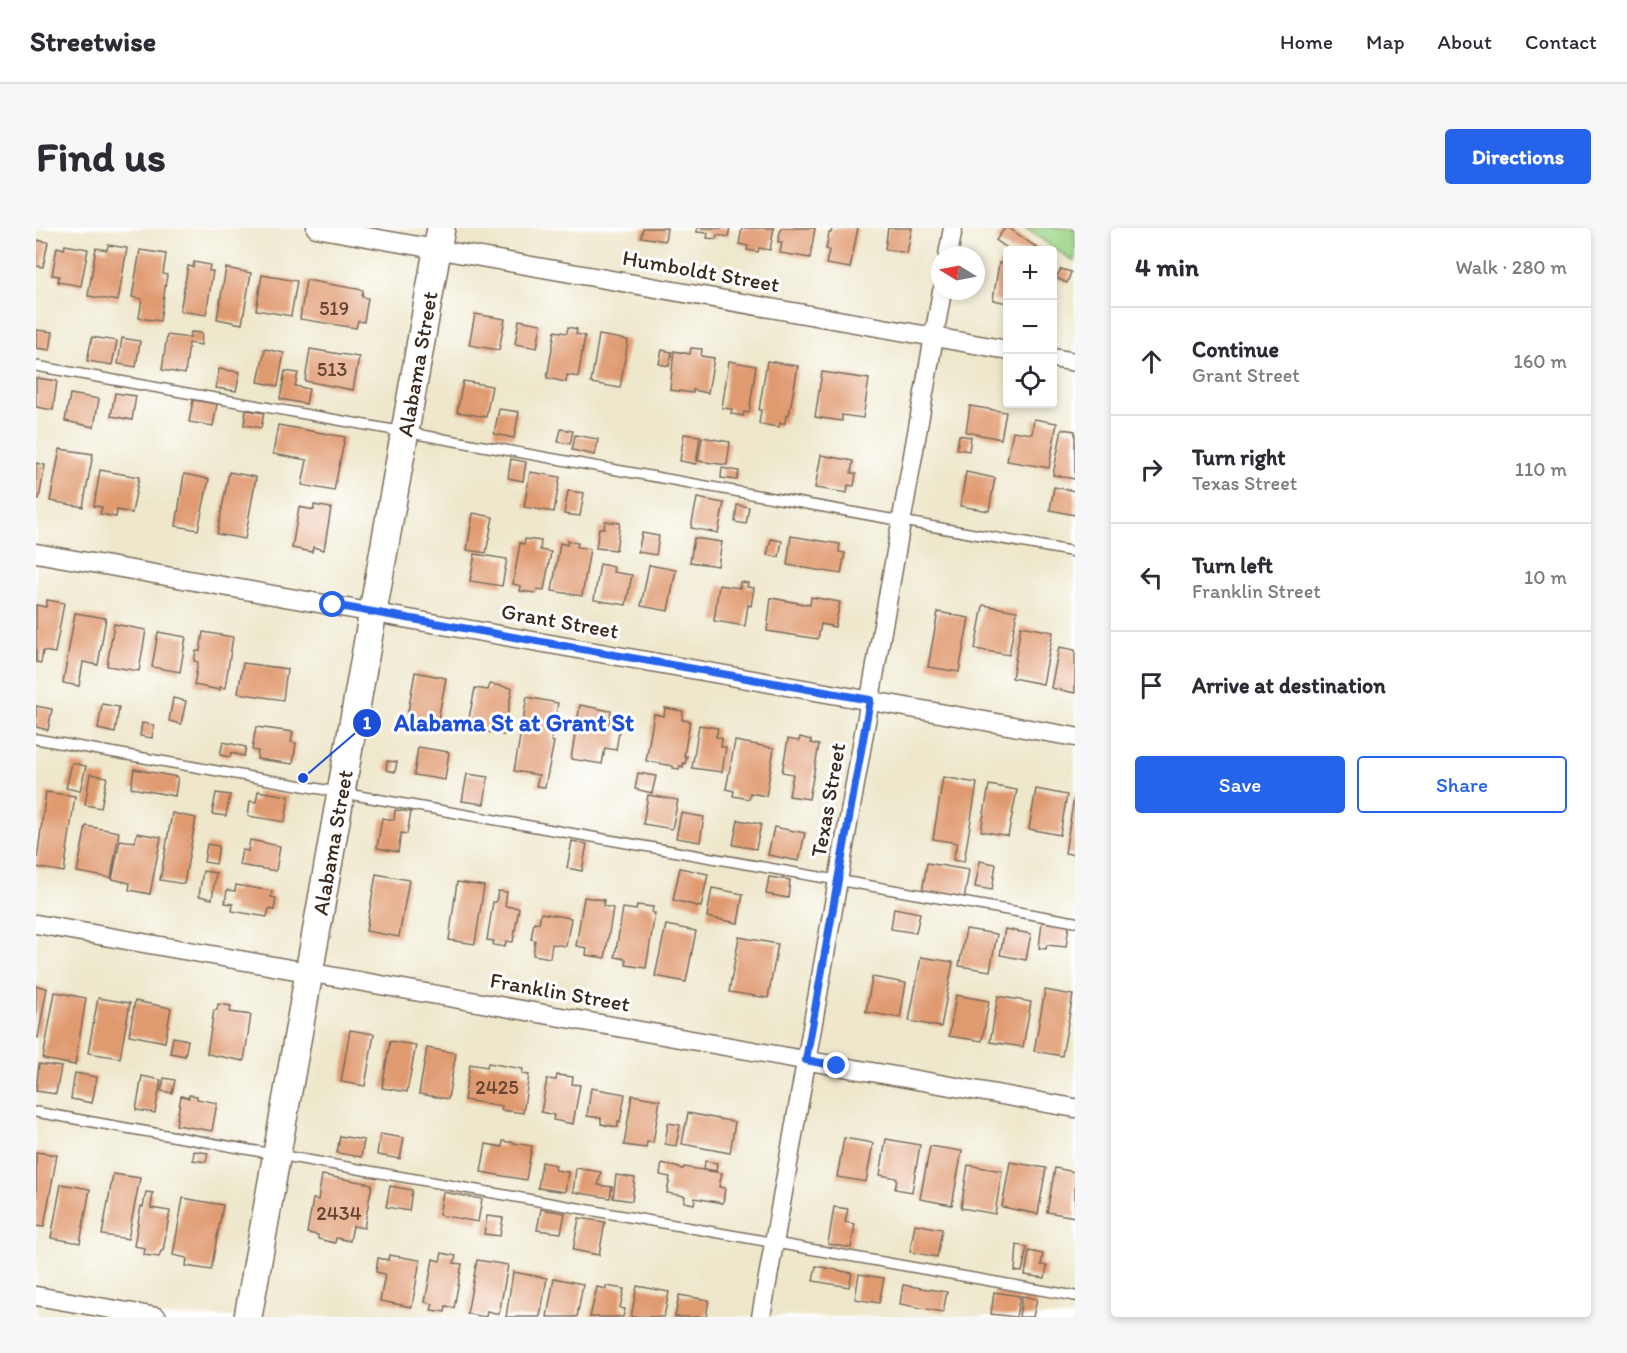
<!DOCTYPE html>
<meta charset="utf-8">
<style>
body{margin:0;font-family:Itim,sans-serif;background:#f7f7f7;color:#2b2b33}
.controls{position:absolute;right:18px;top:18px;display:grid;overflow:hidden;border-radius:6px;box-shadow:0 3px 9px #0003}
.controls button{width:54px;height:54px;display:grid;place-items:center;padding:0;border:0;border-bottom:2px solid #e1e1e2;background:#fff;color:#2b2b33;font:30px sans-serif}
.compass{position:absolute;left:895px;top:18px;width:54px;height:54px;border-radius:50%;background:#fff;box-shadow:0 3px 9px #0003;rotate:280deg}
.stop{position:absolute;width:18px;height:18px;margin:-14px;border:4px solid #2563eb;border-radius:50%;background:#fff}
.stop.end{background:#2563eb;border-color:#fff;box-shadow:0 2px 6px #0008}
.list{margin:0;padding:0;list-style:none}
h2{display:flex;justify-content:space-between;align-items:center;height:78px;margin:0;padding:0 24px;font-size:26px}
h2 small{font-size:20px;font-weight:400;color:#7c7c81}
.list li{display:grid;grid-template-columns:39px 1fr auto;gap:18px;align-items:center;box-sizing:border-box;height:108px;padding:0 24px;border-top:2px solid #e1e1e2}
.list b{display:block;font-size:22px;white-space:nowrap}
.list p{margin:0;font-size:20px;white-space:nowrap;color:#7c7c81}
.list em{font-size:20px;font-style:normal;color:#7c7c81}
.actions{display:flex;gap:12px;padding:18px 24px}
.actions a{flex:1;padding:14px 0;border:2px solid #2563eb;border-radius:6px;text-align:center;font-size:21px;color:#2563eb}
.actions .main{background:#2563eb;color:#fff}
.icon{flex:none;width:33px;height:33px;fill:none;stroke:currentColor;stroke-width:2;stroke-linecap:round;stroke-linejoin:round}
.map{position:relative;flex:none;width:1039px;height:1089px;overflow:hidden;border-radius:6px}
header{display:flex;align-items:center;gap:36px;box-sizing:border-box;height:84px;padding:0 30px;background:#fff;border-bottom:2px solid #e1e1e2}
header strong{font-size:28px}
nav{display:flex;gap:33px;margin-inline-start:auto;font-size:21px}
.intro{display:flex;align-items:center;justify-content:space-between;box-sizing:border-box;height:144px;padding:0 36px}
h1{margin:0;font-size:42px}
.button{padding:15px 27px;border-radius:6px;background:#2563eb;color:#fff;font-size:21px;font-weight:700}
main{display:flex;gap:36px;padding:0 36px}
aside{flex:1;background:#fff;border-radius:6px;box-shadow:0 3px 9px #0003}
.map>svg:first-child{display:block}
.green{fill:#9dd688;stroke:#6c8053;stroke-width:1.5}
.building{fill:#e09a70}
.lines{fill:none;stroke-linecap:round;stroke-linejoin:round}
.lane-casing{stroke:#7a6c5b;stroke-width:12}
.street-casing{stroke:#7a6c5b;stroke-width:21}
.secondary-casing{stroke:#7a6c5b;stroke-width:30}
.lane{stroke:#fff;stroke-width:9}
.street{stroke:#fff;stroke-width:18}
.secondary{stroke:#fff;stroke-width:27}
.route{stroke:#2563eb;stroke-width:8}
.labels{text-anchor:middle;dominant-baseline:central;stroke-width:6;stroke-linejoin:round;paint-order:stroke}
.number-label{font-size:20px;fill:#644632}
.street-label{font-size:22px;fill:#3b2a1e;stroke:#fff}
.leader{fill:none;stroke:#1d4ed8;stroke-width:2}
.callout-dot{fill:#1d4ed8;stroke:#fff;stroke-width:2}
.mark-label{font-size:18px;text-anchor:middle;font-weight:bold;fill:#fff}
.callout-label{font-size:24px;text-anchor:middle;font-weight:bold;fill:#1d4ed8;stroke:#fff;stroke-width:6;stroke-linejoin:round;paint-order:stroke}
</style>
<header>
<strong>Streetwise</strong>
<nav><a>Home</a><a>Map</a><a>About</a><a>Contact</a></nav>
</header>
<div class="intro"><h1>Find us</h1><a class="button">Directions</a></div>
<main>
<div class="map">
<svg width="1039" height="1089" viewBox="0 0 1039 1089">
<rect width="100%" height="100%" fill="#fff"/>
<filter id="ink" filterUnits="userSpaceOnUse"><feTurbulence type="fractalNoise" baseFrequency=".0167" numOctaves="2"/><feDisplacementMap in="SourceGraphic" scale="12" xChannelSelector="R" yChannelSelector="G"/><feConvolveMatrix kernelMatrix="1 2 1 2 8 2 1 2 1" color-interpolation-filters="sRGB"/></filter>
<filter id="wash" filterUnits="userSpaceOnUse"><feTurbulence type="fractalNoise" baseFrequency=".008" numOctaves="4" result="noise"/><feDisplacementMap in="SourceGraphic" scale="24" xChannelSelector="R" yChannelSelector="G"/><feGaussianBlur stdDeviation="1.35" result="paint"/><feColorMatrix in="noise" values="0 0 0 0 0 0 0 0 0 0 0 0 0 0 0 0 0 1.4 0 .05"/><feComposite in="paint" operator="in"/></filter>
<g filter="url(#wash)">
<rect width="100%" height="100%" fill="#eee7cb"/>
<!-- green -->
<path class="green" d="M989 0H1039V34Z"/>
<g id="blocks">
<!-- building -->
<path class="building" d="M607 0H631L629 13 605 9Z
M661 0H694L692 9 681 7 680 11 671 10 672 5 661 4Z
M706 0H738L734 22 723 20 722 24 711 22 712 18 703 16Z
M745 0H779L774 30 744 25 746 14H742Z
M796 0H822L814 40 790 36 793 22 790 21 793 5H795Z
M852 0H876L871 25 849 21Z
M969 0H973L1004 22H974L960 12Z
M0 12 12 14 7 39 0 38Z
M29 17 52 21 45 58 22 54 23 48 16 47 21 19 28 21Z
M72 17 91 20 82 73 52 68 60 20 71 22Z
M104 22 130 26 127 46 131 47 124 93 103 90 106 71 96 69Z
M158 34 174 37 173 43H177L170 87 144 83 152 38 157 39Z
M963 35 972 36V75L957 72Z
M190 40 215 45 206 96 181 91Z
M1025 41 1035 44 1031 55 1020 50Z
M226 47 261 53 255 88 220 82Z
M270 52 327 62 326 69 332 70 328 94 322 93 320 100 264 91Z
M439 86 469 91 463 122 433 117Z
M483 92 505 96 501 120 479 116Z
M532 99 541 101 540 106 549 108 542 149 531 147 530 154 511 150 519 103 531 105Z
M0 102 17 104 14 122 0 120Z
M155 104 166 105 165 117 153 115 149 146 126 142 131 107 154 110Z
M563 107 592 112 584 160 555 155Z
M56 109 81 113 76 137 51 133Z
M86 110 104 113 100 139 82 136Z
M655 120 666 121 665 128 678 130 672 165 657 162V165L634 162 638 123 654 126Z
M229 121 248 125 242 158 222 154Z
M274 121 323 129 317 162 269 153Z
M626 122 636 124 633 138 623 136Z
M693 133 720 138 713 185 708 184 707 188 695 186 696 181 686 180Z
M731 133 762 138 753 187H750L749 195H744L743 199 723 196 725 182H723Z
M183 141 204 144 200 163 180 160Z
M249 143 262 145 259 158 273 161 270 176 244 171Z
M786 144 833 151 827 190 806 187V193L779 189Z
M0 150 21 153 17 182 0 179Z
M427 153 456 158 450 189 421 184Z
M79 165 100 168 96 192 75 188Z
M34 166 63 171 58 199 29 193Z
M157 172 181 176 177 198 153 194Z
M934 178 970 184 965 211 930 204Z
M463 181 483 184 478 210 458 206Z
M210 182 228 185 225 200 208 197Z
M998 191 1021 195 1013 240 971 233 977 203 996 206Z
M242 197 309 209 298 263 266 257 271 232 237 226Z
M525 201 537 203 534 216 522 214Z
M1026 201 1039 203V251L1017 247Z
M648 206 664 208 660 236 644 233Z
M539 207 562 211 559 227 536 222Z
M923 207 935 209 933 223 921 221Z
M666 209 694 214 691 237 662 233Z
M24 221 57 226 47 279 14 273Z
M785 227 817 233 815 245 820 246 818 258 812 257 811 265 779 260Z
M475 231 490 234 487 253 472 250Z
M0 235 9 237 3 271H0Z
M686 240 703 243 701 252 685 250Z
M64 242 103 249 96 285 81 282 80 289 64 286 66 279 58 278Z
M193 244 220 249 209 311 181 306Z
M494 244 524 249 518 284 488 279Z
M930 244 959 250 953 283 924 278Z
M148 246 173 251 162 302 140 298Z
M1018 259 1039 263V287L1014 282Z
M532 263 548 265 544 288 528 286Z
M661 270 688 275 682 305 655 300Z
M278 277 295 280 288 322 277 319 276 324 256 320 263 279 278 282Z
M701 277 713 279 710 296 699 294Z
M437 285 457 289 450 325 431 322Z
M569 293 584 295 580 322 560 320 563 300H568Z
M606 305 623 308 620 327 602 324Z
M755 308 804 316 803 324 809 325 805 346 751 337Z
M658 310 686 314 682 338 654 334Z
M489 311 505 313 504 322 515 324 508 362 501 361 500 365 484 363 485 358 477 356 484 315 488 316Z
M735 311 746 313 743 329 731 327Z
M532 313 542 315 541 319 554 321 546 368 516 363 524 315 531 317Z
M439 326 471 331 466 358 434 353Z
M564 336 578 339 577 344 596 347 590 377 558 372Z
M613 337 640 342 632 383 605 378Z
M704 354 712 355 711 359 718 360 715 378 712 377 709 398 678 393 683 357 704 360Z
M775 369 804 374 799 399 785 396 782 411 731 403 735 370 774 377Z
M11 372 28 375 19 425 7 423 5 435 0 434V377L10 379Z
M947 377 981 383 973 427 939 421Z
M902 384 933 390 923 444 892 439Z
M39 385 70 390 62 437 47 434 43 458 27 455Z
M78 396 110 402 103 443 71 438Z
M985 398 1017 404 1007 456 976 450Z
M122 404 150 409 144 444 116 439Z
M167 404 197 409 189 460 184 459V462L158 457 162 434 158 433 160 423H164Z
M1023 419 1039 422V465L1015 460Z
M207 435 251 441 247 472 202 465Z
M379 444 410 450 401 497 391 495 390 502 377 499 378 491 371 489Z
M454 456 476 460 468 507 431 500 439 460 452 462Z
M491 469 522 475 515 513 518 514 509 559 500 558 503 547 478 543Z
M137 470 150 473 145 496 133 493Z
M66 476 83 479 79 505 62 501Z
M544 477 575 483 573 496 584 498 580 522 569 520 566 536 535 531Z
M0 478 16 481 12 502 0 499Z
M629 480 647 483 646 492 654 493 648 528H651L649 536 647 535V539L644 538 643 541 637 540V538L610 533 618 486 628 488Z
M106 495 118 497 116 510 104 508Z
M663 497 682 500 680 509 686 510 685 519H690L686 544 656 540Z
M220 499 257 504 255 514 260 515 257 536 221 531 222 523 216 522Z
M764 509 775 512V515L783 517 773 571 753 568 757 546 746 544 752 511 763 513Z
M699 513 738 520 730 568 714 565 713 571 697 568 698 563 690 561Z
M187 514 210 519 208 528 195 525 194 529 184 527Z
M382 519 413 524 409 552 378 547Z
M351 533 361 534 359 544 350 542Z
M36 535 50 538 44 563 30 560Z
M98 541 142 549 139 568 95 560Z
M602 545 620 548 616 565 599 561Z
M54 546 71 549 65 580 49 577Z
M431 546 452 549 448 576 426 573Z
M907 549 941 555 928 634 917 632 921 615 897 611Z
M953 557 981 562 972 608 945 603Z
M1000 561 1031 567 1024 607 993 601Z
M222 563 253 568 249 594 212 588 214 573 220 574Z
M10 564 39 568 28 644 0 639Z
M180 565 194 567 190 588 176 586Z
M612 567 642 572 636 601 607 596Z
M1038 569 1039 570V627L1029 625Z
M359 582 375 584 371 606 365 605 362 624 341 620 346 590 358 592Z
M136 585 160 590 148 656 124 652Z
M645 585 668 589 664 614 640 610Z
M702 592 725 596 720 621 697 617Z
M50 598 83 604 75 650 41 644Z
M738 599 769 605 763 633 732 627Z
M101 605 125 609 114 666 93 662 94 655 76 651 84 612 99 614Z
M214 612 244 618 240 643 203 637 206 622 212 623Z
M536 613 551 616 546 643 531 640Z
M171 616 183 618 180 636 168 634Z
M944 633 960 636 956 662 939 659Z
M891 635 933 642 928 672 886 664Z
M644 640 672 646 665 679 637 672Z
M167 643 180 645 176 671 163 668Z
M340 646 373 652 363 709 330 703Z
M733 649 754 652 752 670 730 666Z
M421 654 448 658 439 716 413 712Z
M200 657 236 663 235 669 240 670 238 682 233 681 231 689 196 683 197 676 189 675 191 662 199 663Z
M676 660 707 666 702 695 671 689Z
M462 663 471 664 469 678 483 680 477 714 470 713 469 719 457 717 458 713 451 712 457 674H460Z
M548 669 568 672 567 678 577 680 569 730 550 727 551 720 540 718Z
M601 677 617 679 616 685H619L610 740 590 737V731L579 729 587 680 600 682Z
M858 680 884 685 880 705 855 701Z
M505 685 535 690 530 718 516 716 514 730 497 727 499 712 495 711 498 694 503 695Z
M1006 694 1033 697 1030 719 1011 717 1010 721 1003 720Z
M630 697 660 703 650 754 619 748Z
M930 701 961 706 954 743 923 738Z
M969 701 995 706 990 732 964 727Z
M703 709 742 716 732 770 693 764Z
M885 729 917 734 905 799 873 793Z
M836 749 870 755 864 790 830 784Z
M0 758 11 760 2 810 0 809Z
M1009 762 1037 767 1026 828 998 823Z
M19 764 50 770 39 837 7 831Z
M920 767 953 773 946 813 913 808Z
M962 768 995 774 987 819 954 814Z
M62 770 94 775 84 830 52 825Z
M99 773 135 780 129 814 93 807Z
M182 776 195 778 194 784 215 787 208 833 171 826 178 782H181Z
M314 802 338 806 329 858 305 854Z
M137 809 152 812 149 828 134 825Z
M354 813 380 817 371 864 346 860Z
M391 820 420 825 412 871 383 866Z
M452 835 487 841 486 846 493 847 487 885 465 882 466 878 428 872 434 836 451 839Z
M3 836 25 839 20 866 0 863Z
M39 845 61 849 56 875 35 871Z
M521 847 537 849 536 856 544 857 537 896 517 892 518 887 505 884 511 851 520 852Z
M106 848 125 852 119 885 100 882Z
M128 850 139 852 136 865 125 863Z
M555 860 589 866 584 894 582 893V899L565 896V890L551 888Z
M153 867 161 868V871L181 875 176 903 140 897 145 868 153 870Z
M596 867 624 872 617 915 611 914 610 920 588 917Z
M652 885 699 894 694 925 646 916Z
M632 895 644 897 640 918 629 916Z
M344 906 368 910 364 931 341 927Z
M304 908 328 912 325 929 301 925Z
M808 910 837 915 830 954 801 949Z
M850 911 884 917 876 964 859 961 861 950 844 947Z
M467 913 496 918 490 952 445 944 450 916 466 919Z
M894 918 926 923 916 977 884 971Z
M158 923 172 925 170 934 157 932Z
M0 924 21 927 8 999 0 998Z
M669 933 681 935 680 943 668 941Z
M506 934 520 937 519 942 532 944 529 964 502 960Z
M974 934 1010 940 1002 986 966 979Z
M626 935 647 941 648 939 686 945 683 959 689 960 687 975 659 970 658 976 648 974 649 968 631 965 634 949 624 947Z
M932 937 966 943 959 986 925 980Z
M540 940 565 944 562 957 576 959 574 970 537 964Z
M1019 940 1039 944V989L1011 984Z
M77 946 104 950 92 1011 66 1007Z
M286 947 336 956 328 1000 317 998 314 1013 300 1010 299 1015 282 1011V1007L271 1005 277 971 282 972Z
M580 947 599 950 596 973 577 970Z
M25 956 54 961 44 1015 15 1010Z
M354 958 376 962 373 983 350 979Z
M110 964 117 965 115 980 134 983 127 1023H125L123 1029 108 1027 109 1020 98 1018 105 978 107 979Z
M407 964 446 971 442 994 403 987Z
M147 970 187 977 175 1042 150 1038 151 1030 137 1027Z
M798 979 812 981 809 994 819 996 815 1020 792 1016Z
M505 981 529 985 525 1005 501 1002Z
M451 988 467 990 464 1008 448 1006Z
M543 990 569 994 563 1027 537 1022Z
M879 996 906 1001 901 1029 874 1024Z
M981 1017 991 1019 986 1044 979 1043Z
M993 1023 1007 1026 1005 1037 1011 1038 1009 1050 989 1047Z
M406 1025 420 1028 418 1035 426 1036 418 1080 410 1078 409 1084 395 1082 397 1076 389 1074 397 1031 404 1033Z
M353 1027 384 1032 376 1079 344 1073 349 1046 340 1044 342 1030 352 1032Z
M441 1032 472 1037 463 1086 451 1083 450 1089 431 1086Z
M780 1038 816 1045 813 1059 777 1053Z
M477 1044 511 1050 504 1089H470Z
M823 1046 848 1050 843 1075 819 1071Z
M518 1050 547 1056 541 1089H511Z
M867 1057 911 1064 907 1084 864 1076Z
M570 1058 588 1061 584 1080 589 1081 587 1089H554L561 1059 570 1061Z
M601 1058 633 1064 628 1089H595Z
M958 1064 984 1068 980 1089 955 1086Z
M643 1067 673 1072 670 1089H639Z
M986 1068 1001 1071 997 1089H983Z"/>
</g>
</g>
<g filter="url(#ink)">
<use href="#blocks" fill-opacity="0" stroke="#7a6c5b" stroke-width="1.5"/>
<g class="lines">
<!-- lane casing -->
<g class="lane-casing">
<path id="lane" d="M0 138 1039 324
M0 511 1039 694
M0 884 1039 1068"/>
</g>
<!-- street casing -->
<g class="street-casing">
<path id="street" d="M280 0 972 122
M912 27 917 0
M1017 130 1039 134
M0 325 1039 509
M0 696 1039 880
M0 1068 121 1089
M725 1089 906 63"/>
</g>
<!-- secondary casing -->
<g class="secondary-casing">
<g id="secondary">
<path id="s1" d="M212 1089 405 0"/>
</g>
</g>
<!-- lane -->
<use href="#lane" class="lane"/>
<!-- street -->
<use href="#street" class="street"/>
<!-- secondary -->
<use href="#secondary" class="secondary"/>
</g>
</g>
<g class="lines" filter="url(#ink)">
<!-- route -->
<path class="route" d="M297 377 834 472 770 832 801 838"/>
</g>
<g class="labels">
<!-- number labels -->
<g class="number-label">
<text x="298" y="80">519</text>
<text x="296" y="141">513</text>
<text x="461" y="859">2425</text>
<text x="303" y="985">2434</text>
</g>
<!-- street labels -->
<g class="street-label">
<text transform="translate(665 43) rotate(10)">Humboldt Street</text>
<text stroke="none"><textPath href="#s1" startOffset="968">Alabama Street</textPath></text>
<text transform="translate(524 393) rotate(10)">Grant Street</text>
<text transform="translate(792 572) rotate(-80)">Texas Street</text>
<text stroke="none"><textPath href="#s1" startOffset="482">Alabama Street</textPath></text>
<text transform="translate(524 764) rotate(10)">Franklin Street</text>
</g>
</g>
<!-- callouts -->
<path class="leader" d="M267 550L331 495"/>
<g class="callout-dot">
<circle cx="267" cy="550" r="6"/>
<circle cx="331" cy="495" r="15"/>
</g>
<g class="mark-label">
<text x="331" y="501">1</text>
</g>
<g class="callout-label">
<text x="478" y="503">Alabama St at Grant St</text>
</g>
</svg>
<div class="controls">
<button>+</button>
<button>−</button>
<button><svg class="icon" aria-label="locate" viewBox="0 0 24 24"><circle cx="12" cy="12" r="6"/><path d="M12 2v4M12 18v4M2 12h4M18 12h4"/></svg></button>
</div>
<svg class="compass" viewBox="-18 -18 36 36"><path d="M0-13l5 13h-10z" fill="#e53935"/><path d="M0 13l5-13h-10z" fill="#7c7c81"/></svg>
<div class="stop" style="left:297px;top:377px"></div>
<div class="stop end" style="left:801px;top:838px"></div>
</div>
<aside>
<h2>4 min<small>Walk · 280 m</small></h2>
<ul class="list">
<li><svg class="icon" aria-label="ahead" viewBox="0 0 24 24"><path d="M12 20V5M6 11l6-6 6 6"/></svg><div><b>Continue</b><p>Grant Street</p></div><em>160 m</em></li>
<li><svg class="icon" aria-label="right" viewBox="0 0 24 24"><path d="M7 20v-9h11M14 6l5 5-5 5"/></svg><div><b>Turn right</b><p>Texas Street</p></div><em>110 m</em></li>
<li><svg class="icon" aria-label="left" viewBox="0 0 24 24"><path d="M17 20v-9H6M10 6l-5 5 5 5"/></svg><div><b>Turn left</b><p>Franklin Street</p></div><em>10 m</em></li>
<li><svg class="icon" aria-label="arrive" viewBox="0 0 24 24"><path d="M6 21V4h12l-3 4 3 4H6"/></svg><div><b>Arrive at destination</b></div></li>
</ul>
<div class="actions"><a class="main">Save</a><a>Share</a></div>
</aside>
</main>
